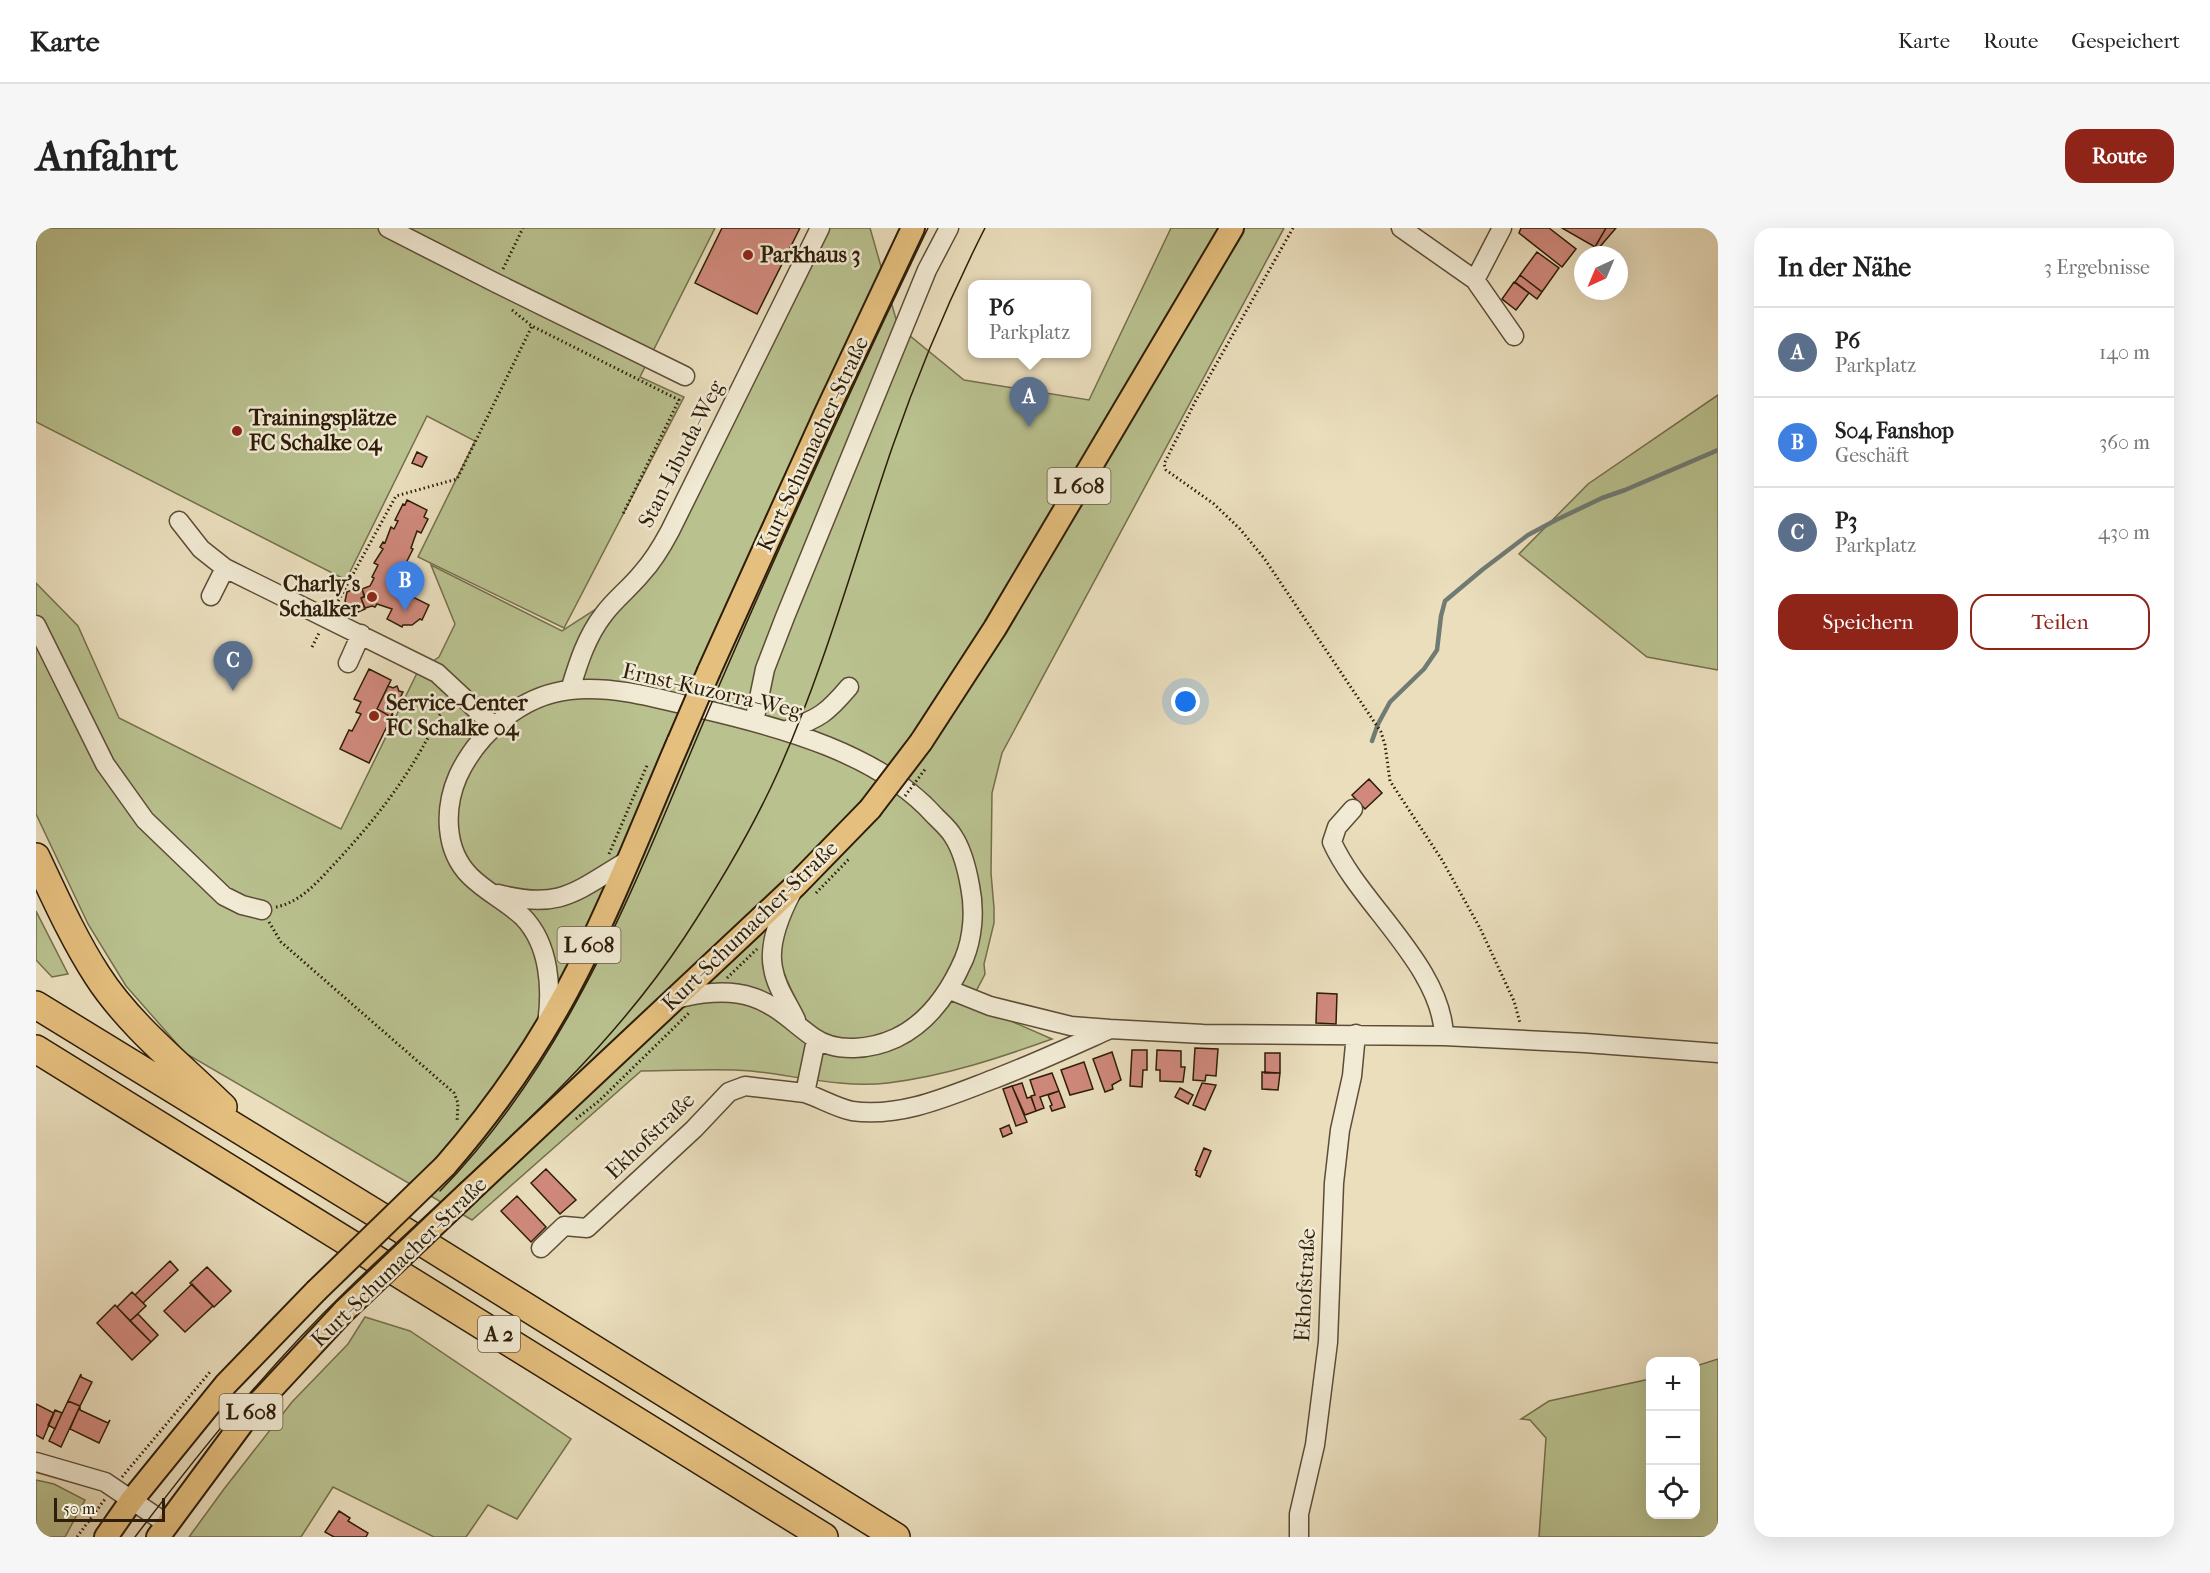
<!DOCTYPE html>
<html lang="de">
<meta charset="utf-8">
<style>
body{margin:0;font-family:"IM FELL French Canon",serif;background:#f6f6f6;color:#222}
.controls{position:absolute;right:18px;bottom:18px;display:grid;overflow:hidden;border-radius:12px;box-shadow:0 6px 24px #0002}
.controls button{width:54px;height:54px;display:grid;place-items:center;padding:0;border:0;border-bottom:2px solid #e0e0e0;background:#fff;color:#222;font:30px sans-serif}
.compass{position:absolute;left:1538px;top:18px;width:54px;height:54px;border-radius:50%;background:#fff;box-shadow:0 6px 24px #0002;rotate:224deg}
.scale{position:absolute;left:18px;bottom:15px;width:111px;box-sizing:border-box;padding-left:6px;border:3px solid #2e1d09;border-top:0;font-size:16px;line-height:21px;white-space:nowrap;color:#2e1d09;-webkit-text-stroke:4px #f1ead4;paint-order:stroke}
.you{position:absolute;left:1150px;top:474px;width:21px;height:21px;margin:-15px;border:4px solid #fff;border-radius:50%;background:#1a73e8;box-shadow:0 0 0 9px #1a73e833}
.badge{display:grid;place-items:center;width:39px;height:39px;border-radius:50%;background:#8f2418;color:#fff;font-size:20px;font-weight:700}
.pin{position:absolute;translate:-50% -50px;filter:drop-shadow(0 2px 3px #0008)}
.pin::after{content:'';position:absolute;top:32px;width:21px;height:18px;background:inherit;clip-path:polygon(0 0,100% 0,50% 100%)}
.popup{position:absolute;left:932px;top:52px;width:123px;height:78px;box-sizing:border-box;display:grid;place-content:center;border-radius:12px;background:#fff;filter:drop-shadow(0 2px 4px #0005);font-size:20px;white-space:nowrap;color:#767676}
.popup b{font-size:22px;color:#222}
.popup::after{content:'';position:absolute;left:50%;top:100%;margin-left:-12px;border:12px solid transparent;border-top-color:#fff}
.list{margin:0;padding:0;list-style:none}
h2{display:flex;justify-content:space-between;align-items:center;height:78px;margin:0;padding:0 24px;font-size:26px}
h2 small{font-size:20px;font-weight:400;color:#767676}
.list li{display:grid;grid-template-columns:39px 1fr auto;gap:18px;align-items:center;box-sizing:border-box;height:90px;padding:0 24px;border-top:2px solid #e0e0e0}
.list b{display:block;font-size:22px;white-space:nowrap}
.list p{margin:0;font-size:20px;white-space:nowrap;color:#767676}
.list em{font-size:20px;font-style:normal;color:#767676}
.actions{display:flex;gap:12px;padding:18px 24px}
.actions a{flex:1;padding:14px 0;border:2px solid #8f2418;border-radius:18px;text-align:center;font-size:21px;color:#8f2418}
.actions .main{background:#8f2418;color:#fff}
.icon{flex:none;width:33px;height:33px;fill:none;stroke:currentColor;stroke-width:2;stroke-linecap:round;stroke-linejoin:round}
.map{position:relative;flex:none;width:1682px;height:1309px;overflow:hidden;border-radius:18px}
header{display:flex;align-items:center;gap:36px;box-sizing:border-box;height:84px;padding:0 30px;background:#fff;border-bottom:2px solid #e0e0e0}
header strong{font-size:28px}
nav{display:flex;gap:33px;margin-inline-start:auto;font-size:21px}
.intro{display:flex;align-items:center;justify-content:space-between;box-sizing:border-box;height:144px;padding:0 36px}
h1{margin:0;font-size:42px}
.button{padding:15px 27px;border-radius:18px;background:#8f2418;color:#fff;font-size:21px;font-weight:700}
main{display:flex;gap:36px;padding:0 36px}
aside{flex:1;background:#fff;border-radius:18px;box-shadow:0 6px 24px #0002}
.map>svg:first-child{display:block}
.green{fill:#b9c18f;stroke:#746f4c;stroke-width:1.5}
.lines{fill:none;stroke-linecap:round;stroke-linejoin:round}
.stream{stroke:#6f7b73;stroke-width:4.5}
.building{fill:#d0897c;stroke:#2e1d09;stroke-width:1.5}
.minor-casing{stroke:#5d4d36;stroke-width:21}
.major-casing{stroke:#2e1d09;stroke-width:26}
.highway-casing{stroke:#2e1d09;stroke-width:30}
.path{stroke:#2e1d09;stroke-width:3;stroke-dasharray:1.5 3;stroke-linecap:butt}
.minor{stroke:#f1ead4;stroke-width:18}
.major{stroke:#e5bf7e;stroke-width:22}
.highway{stroke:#e5bf7e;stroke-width:27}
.tram{stroke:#2e1d09;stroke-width:1.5}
.major-bridge-casing{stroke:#2e1d09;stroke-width:26;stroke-linecap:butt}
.path-bridge{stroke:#2e1d09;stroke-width:3;stroke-dasharray:1.5 3;stroke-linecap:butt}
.major-bridge{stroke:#e5bf7e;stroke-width:22}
.poi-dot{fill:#8f2418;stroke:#f1ead4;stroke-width:2}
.labels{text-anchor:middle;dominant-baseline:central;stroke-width:5;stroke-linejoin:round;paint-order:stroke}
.shield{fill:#f1ead4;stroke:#685a46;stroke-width:1.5}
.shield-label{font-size:21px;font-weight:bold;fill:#2e1d09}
.poi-label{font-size:22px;font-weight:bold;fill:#2e1d09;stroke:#f1ead4;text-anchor:start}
.street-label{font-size:22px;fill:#2e1d09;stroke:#f1ead4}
</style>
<header>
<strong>Karte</strong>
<nav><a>Karte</a><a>Route</a><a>Gespeichert</a></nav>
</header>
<div class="intro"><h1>Anfahrt</h1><a class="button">Route</a></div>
<main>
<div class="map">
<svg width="1682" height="1309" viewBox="0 0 1682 1309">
<rect width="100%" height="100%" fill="#eadebd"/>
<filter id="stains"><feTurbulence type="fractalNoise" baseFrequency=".00333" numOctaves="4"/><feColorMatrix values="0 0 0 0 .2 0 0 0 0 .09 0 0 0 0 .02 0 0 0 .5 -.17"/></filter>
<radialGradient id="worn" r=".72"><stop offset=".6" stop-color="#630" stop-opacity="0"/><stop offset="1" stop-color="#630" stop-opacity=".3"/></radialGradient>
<!-- green -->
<path class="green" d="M0 0H679L604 149 648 169 528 400 382 329 439 213 391 188 310 352 0 194Z
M785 0H834L862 98 928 152 1053 172 1135 0H1248L966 525 956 565 955 645 958 680V695L948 736 949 746 934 775 1016 811C963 830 909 848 852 855 806 860 761 848 715 843 679 840 641 843 605 843L436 992 149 825 90 758 52 696 0 586V355L42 398 83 490 305 601 382 443 403 429 419 396 395 337 526 403 585 365 622 328Z
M1682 167V442L1611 429 1483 326 1552 256Z
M0 683 32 746 16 749 0 732Z
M329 1089 374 1103 535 1211 481 1291 452 1277 430 1309H398L297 1259 265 1309H153L188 1261 256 1174 312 1116Z
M1682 1131V1309H1503L1510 1210 1494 1192 1485 1191 1513 1173 1614 1151V1286H1660V1138Z
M0 1252 18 1256 49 1272 29 1309H0Z"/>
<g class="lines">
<!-- stream -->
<path class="stream" d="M1336 513 1342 496 1354 474 1388 441 1401 422 1405 388 1409 373 1446 342 1492 307 1520 292 1566 270 1589 262 1682 222"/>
</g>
<!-- building -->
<path class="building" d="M686 0H764L721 86 659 55Z
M1485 0H1513L1540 21 1526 39 1483 5Z
M1526 0H1570L1559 19Z
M1570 0H1580L1562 21 1559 19Z
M1501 24 1523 40 1506 64 1484 47Z
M1484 47 1506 64 1501 71 1479 54Z
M1478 54 1493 65 1480 82 1466 71Z
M381 224 391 229 386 239 376 235Z
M371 272 391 282 388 289 392 291 385 305 381 303 375 320 377 321 368 339 367 338 362 347 359 345 353 357 359 360 358 362 364 365 365 363 393 377 386 392 384 391 376 397H367L366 399 351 391 356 381 341 376 339 379 336 378 329 380 325 370 329 369 326 361 334 358 338 350 336 349 342 337 338 335 347 321 344 319 347 314 349 315 355 299 358 301 362 293 359 292 367 276 369 277Z
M320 360 326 361 328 368 325 370 329 381 322 384 313 381 309 373 311 364Z
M333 441 355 452 341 481 352 487 351 489 354 490 357 486 333 535 304 521 313 502 316 503 325 486 320 484 325 474 318 471Z
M352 458 357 460 361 458 363 463 367 464 354 490 351 489 352 487 341 481Z
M1333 551 1346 565 1329 581 1316 567Z
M1281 765 1301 766 1300 796 1280 795Z
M1159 820 1182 821 1180 848 1170 847 1169 853 1157 852Z
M1096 822H1111V842H1107L1106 859 1094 858Z
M1121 822 1145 823V839H1149L1147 854 1124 853V842H1120Z
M1076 824 1085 852 1076 857 1077 861 1069 864 1057 831Z
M1229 825H1244V845H1229Z
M1048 834 1057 861 1034 867 1025 842Z
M1226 844 1244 845 1242 862 1226 861Z
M1016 845 1023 863 1004 869 1008 880 1000 883 995 868 999 867 994 852Z
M986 855 991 870 995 869 1000 883 989 887 976 858Z
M1166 855 1180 857 1169 882 1157 877Z
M976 858 991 894 980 898 967 861Z
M1144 860 1157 867 1152 876 1139 869Z
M1023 863 1029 879 1016 883 1014 878 1016 877 1012 867Z
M973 897 976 905 967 909 964 901Z
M1168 920 1175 923 1164 949 1160 947 1161 943 1159 942Z
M510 941 540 972 524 986 495 955Z
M481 968 510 999 495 1014 465 983Z
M134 1033 142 1042 107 1075 99 1067Z
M171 1039 195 1063 178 1079 154 1055Z
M156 1056 177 1078 149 1104 128 1083Z
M96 1064 110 1078 94 1093 81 1079Z
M79 1077 115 1114 96 1132 61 1095Z
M102 1086 122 1107 115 1114 94 1093Z
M45 1146V1149L56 1154 44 1178 32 1173Z
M32 1173 44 1178 25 1219 13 1213Z
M0 1176 18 1185 7 1211 0 1207Z
M44 1178V1182L72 1195 74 1192 63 1215 34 1201Z
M19 1182 26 1185 19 1201 12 1197Z
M303 1283 314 1290 312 1293 332 1305 330 1309H298L289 1304Z"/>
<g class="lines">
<!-- minor casing -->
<g class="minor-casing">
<path id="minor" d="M352 0 460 55 649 148
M1365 0 1439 52 1478 108
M1439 52 1466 0
M143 293 165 321 189 340 401 445 458 498
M175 368 189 340
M0 397 69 536 109 592 188 668 206 677 226 682
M312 435 325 406
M534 462C542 436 550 409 568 386 579 371 594 360 606 345 618 332 626 318 634 303L784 0
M718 494 729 441 749 389 891 42 913 0
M751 502C784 490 791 485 813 459
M1317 581 1301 599 1296 614C1323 675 1406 738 1408 808
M756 664C745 685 732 716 737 740 740 759 752 775 760 792
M462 666C524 682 539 664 591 633
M914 762 954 778 1035 798 1074 801 1167 806 1408 808 1549 815 1682 825
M511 796C516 761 514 717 487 689 471 674 450 664 434 648 408 622 408 580 422 548 442 505 486 467 534 462 578 457 624 471 666 481 744 499 844 526 899 588 905 594 913 601 917 608 927 623 931 641 934 658 939 682 937 709 928 731 914 763 894 794 860 810 836 821 801 826 777 809 757 795 741 777 716 769 692 761 661 765 637 772
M769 865C784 870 801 880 816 883 865 890 913 868 958 851 997 836 1034 819 1072 802
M505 1020 528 998 551 1000 658 901 693 864 709 858 769 865 780 812
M0 1234 69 1254 131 1296
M1263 1309V1286L1279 1217 1292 1114 1298 955 1304 902 1316 848 1320 806"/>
</g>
<!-- major casing -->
<g class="major-casing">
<path id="major" d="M673 443 789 187 877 0
M885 514 959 400 1196 0
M409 938C456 884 497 826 531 763 574 683 607 596 643 513
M434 963 759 658 834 581
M70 1309 95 1273 190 1156 280 1063
M122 1309 216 1182 309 1082"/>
</g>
<!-- highway casing -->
<g class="highway-casing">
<path id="highway" d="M0 629C19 669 37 710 61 747 93 797 145 838 187 879
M0 777 336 983 860 1309
M0 821 788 1309"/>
</g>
<!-- path -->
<path class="path" d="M1257 0 1160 172 1128 236 1130 242 1178 276 1204 301 1228 330 1345 504 1349 517 1354 553 1406 632 1444 700 1478 773 1484 795
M467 41 487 0
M476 82 496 98 643 172 586 288
M300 377 360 268 421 251 496 98
M276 419 284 403
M573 626 612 535
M780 665 813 631
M240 679C266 674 284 651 301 633 349 581 380 538 410 474
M233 694 245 714 418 865 422 875 421 894
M691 750 721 721
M540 891 563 873 653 785
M86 1249 174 1144
M41 1309 69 1271"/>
<!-- minor -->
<use href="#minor" class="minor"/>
<!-- major -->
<use href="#major" class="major"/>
<!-- highway -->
<use href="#highway" class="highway"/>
<!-- tram -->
<path class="tram" d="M404 963C543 821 608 630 686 451 752 299 820 149 892 0
M99 1309C165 1222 233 1137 312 1061 427 949 558 846 648 710 683 657 716 602 742 544 789 439 819 328 856 220 882 145 913 71 949 0"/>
<!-- major-bridge casing -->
<g class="major-bridge-casing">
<path id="major-bridge" d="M643 513 673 443
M834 581 885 514
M280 1063 409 938
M309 1082 434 963"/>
</g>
<!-- path-bridge -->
<path class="path-bridge" d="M869 568 890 540"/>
<!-- major-bridge -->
<use href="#major-bridge" class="major-bridge"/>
</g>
<!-- markers -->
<g class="poi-dot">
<circle cx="712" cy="27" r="6"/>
<circle cx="201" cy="203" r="6"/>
<circle cx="336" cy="369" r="6"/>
<circle cx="338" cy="488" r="6"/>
</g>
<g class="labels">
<!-- shield labels -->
<g class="shield">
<rect x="1011.5" y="240" width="63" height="36" rx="4.5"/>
<rect x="521.5" y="699" width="63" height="36" rx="4.5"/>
<rect x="442" y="1088" width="42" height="36" rx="4.5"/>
<rect x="183.5" y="1166" width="63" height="36" rx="4.5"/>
</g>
<g class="shield-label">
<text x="1043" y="258">L 608</text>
<text x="553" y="717">L 608</text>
<text x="463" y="1106">A 2</text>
<text x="215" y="1184">L 608</text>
</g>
<!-- poi labels -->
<g class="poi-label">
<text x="724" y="27">Parkhaus 3</text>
<text x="213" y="190">Trainingsplätze<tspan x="213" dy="25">FC Schalke 04</tspan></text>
<text x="324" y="356" text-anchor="end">Charly's<tspan x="324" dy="25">Schalker</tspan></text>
<text x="350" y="475">Service-Center<tspan x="350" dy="25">FC Schalke 04</tspan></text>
</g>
<!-- street labels -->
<g class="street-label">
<text transform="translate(777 216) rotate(-65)">Kurt-Schumacher-Straße</text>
<text transform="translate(645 226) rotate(-63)">Stan-Libuda-Weg</text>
<text transform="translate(676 463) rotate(13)">Ernst-Kuzorra-Weg</text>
<text transform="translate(714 698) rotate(-44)">Kurt-Schumacher-Straße</text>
<text transform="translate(614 908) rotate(-44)">Ekhofstraße</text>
<text transform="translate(363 1034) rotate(-44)">Kurt-Schumacher-Straße</text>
<text transform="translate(1269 1057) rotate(-87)">Ekhofstraße</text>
</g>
</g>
<rect width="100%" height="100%" filter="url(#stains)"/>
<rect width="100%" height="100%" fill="url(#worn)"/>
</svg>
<div class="controls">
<button>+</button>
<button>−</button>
<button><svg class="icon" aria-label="locate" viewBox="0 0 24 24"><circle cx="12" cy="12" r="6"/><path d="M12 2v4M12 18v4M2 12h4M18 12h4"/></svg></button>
</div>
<svg class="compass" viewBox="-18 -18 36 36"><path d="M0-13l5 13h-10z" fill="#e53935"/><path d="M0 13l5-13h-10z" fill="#767676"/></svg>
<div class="scale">50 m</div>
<div class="you"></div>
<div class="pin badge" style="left:993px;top:199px;background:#5c6f8a">A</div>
<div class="popup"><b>P6</b>Parkplatz</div>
<div class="pin badge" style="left:369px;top:383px;background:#3f7fe0">B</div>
<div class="pin badge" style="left:197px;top:463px;background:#5c6f8a">C</div>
</div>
<aside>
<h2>In der Nähe<small>3 Ergebnisse</small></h2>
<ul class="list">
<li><span class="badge" style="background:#5c6f8a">A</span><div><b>P6</b><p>Parkplatz</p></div><em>140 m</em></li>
<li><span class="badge" style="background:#3f7fe0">B</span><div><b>S04 Fanshop</b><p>Geschäft</p></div><em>360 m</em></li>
<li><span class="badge" style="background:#5c6f8a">C</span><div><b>P3</b><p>Parkplatz</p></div><em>430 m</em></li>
</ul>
<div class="actions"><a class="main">Speichern</a><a>Teilen</a></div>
</aside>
</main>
